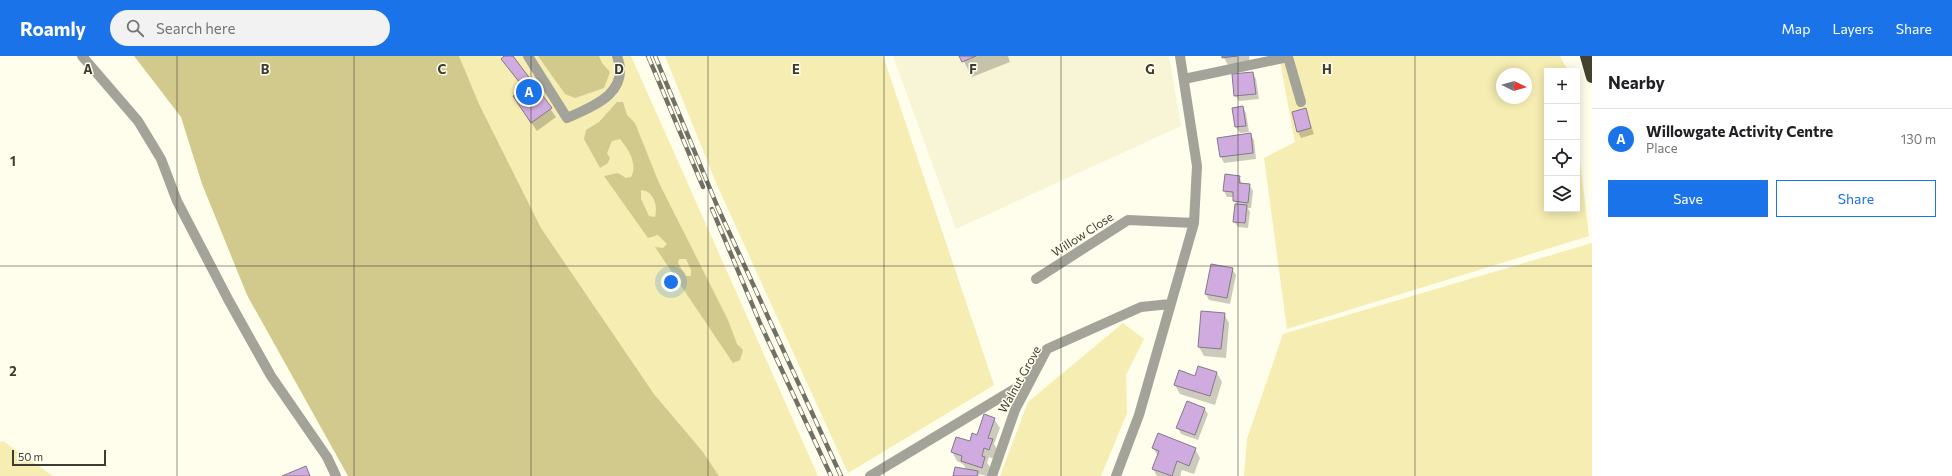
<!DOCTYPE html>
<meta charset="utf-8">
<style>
body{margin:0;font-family:Commissioner,sans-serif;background:#f2f2f2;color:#202124}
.controls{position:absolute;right:12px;top:12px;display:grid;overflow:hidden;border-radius:0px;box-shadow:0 2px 10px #0003}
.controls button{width:36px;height:36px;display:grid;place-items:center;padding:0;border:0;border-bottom:1px solid #e0e0e0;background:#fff;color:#202124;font:20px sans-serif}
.compass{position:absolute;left:1496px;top:12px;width:36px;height:36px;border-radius:50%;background:#fff;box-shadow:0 2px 10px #0003;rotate:95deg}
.scale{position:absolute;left:12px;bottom:10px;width:94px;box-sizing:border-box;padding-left:4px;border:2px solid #3d3c33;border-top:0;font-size:11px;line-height:14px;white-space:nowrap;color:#3d3c33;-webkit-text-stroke:3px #fffdeb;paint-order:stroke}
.you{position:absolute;left:671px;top:226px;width:14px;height:14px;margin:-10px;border:3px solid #fff;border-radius:50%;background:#1a73e8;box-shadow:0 0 0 6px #1a73e833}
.badge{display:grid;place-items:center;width:26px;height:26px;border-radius:50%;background:#1a73e8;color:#fff;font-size:13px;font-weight:700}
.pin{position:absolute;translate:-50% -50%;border:2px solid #fff;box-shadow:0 1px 4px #0006}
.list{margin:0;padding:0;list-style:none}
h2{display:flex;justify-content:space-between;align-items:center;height:52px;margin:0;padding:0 16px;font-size:17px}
h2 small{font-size:13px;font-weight:400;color:#757577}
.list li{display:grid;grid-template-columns:26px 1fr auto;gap:12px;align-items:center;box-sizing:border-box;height:60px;padding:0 16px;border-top:1px solid #e0e0e0}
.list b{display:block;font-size:15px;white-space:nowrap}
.list p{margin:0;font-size:13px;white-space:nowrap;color:#757577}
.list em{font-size:13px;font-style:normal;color:#757577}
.actions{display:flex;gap:8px;padding:12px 16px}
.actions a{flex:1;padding:9px 0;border:1px solid #1a73e8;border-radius:0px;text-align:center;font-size:14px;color:#1a73e8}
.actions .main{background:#1a73e8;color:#fff}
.icon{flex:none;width:22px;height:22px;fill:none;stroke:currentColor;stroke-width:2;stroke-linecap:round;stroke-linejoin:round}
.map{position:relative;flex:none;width:1592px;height:420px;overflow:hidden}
header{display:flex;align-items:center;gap:24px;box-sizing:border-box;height:56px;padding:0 20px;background:#1a73e8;color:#fff}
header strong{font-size:19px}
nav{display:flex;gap:22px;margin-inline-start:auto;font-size:14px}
.search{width:280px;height:36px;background:#f2f2f2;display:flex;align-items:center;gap:10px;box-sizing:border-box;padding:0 14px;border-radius:22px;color:#757577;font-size:15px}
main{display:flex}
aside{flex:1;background:#fff}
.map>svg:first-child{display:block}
.built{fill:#f8f4d6}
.green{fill:#f5edb1;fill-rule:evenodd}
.water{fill:#d2ca8c;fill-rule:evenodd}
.shadow{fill:#0003}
.building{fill:#d0abdf;stroke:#847889}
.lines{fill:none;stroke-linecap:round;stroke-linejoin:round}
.minor{stroke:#a4a399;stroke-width:10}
.highway{stroke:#44422f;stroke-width:12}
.rail-casing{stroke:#727065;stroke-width:4.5}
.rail{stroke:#fffdeb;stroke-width:3;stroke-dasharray:9;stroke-linecap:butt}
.grid{fill:none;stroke:#3d3c33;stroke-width:1;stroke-opacity:0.55}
.labels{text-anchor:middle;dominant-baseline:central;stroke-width:3;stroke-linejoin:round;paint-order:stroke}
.street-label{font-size:12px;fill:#3d3c33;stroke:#fffdeb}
.grid-label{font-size:13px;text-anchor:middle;font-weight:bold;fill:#3d3c33;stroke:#fffdeb;stroke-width:3;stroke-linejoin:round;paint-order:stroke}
</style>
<header>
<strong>Roamly</strong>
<div class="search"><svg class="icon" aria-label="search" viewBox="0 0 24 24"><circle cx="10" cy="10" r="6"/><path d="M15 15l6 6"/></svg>Search here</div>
<nav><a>Map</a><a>Layers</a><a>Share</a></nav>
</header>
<main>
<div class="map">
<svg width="1592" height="420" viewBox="0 0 1592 420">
<rect width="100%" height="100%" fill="#fffdeb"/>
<!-- built -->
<path class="built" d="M893 0H1169L1181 70 956 173Z"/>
<!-- green -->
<path class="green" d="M459 0H631L818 420H719L703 396 654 338 541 172 479 48Z
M665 0H883L994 329 848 417 717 129Z
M1279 0H1560L1568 15H1547V153H1577V80L1589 180 1287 273 1264 102 1295 86ZM1502 18H1526V42H1502Z
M1592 187V420H1244L1247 383 1283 278Z
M1123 267 1144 283 1126 319 1127 357 1101 420H1000L1028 346Z
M3 385 53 420H0V386Z"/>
<!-- water -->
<path class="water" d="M134 0H459L479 48 541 172 654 338 703 396 719 420H348L247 239 202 128 181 61Z
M538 0H599L602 7 610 16 604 32 575 42 565 38Z
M617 46H623L627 59 635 67 659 127 728 264 737 288 743 294 740 304 733 307 655 191 663 192 667 188 658 179 648 182 604 120 618 117 626 122 631 121C638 108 629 94 620 83L612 85 607 97 610 102 608 107 600 112 584 83 586 74 599 66ZM641 134C654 135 658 150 655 161L649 160 641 143ZM679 203H686L691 214V220H686L678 207Z"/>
<!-- shadow -->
<path class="shadow" d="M506 0H512L556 61 537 75 519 49 524 33 502 3Z
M961 0H1008L1010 6 972 21Z
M1223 0H1249L1250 8 1229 11Z
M1253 17 1256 23 1259 43 1239 45 1235 39Z
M1243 51 1246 57 1249 76 1240 77 1236 71 1233 53Z
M1305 53 1314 78 1301 82 1298 76Z
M1250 78 1254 84 1256 103 1224 107 1221 101Z
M1239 121 1243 129H1249L1253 135 1251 152H1248L1250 156 1248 172 1238 171 1234 165 1236 149 1234 141H1227L1224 135Z
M1232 213 1236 219 1230 248 1209 244 1206 238Z
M1224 258 1229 267 1226 302 1204 300 1199 291Z
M1199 311 1217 317 1222 326 1215 349 1180 338 1175 329 1196 321Z
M1204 352 1208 358 1198 384 1181 378 1178 372Z
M994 363 1000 372 994 388 997 393 994 403 989 401 987 407 990 411 987 420 978 418 980 420H954L967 414 963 408 957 405 952 396 956 382 970 387Z
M1153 392 1195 393 1200 402 1194 418 1182 414 1180 420H1157L1153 413 1158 400Z"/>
<!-- building -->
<path class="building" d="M504 0H513L552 52 531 67 513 40 524 32 501 3Z
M959 0H976L962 6Z
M1222 0H1237L1222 2Z
M1253 16 1256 38 1234 40 1232 18Z
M1243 50 1246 70 1235 71 1232 52Z
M1306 52 1311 72 1297 76 1292 56Z
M1251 77 1253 97 1220 101 1217 82Z
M1225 118 1240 120 1239 127 1250 128 1248 147 1233 145V136L1223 135Z
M1235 148 1247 149 1245 167 1233 166Z
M1211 208 1233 212 1227 242 1205 238Z
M1201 255 1225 257 1221 293 1198 291Z
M1198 310 1217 316 1210 340 1174 329 1179 314 1195 320Z
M1187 345 1205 352 1195 379 1176 372Z
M984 358 995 362 988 382 993 383 989 394 984 392 982 400 985 401 982 412 961 405 962 400 951 396 956 381 970 385 972 377 977 379Z
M1158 377 1196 392 1189 410 1177 405 1172 420 1152 413 1159 395 1152 392Z
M306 410 310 420H282Z
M955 411 978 415 977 420H953Z"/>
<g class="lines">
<!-- minor -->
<path class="minor" d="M82 0 138 65 161 103 177 145 229 245 271 320 327 401 336 420
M528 0 567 62C594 50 631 36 617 0
M1184 23 1288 1 1301 46
M1036 223 1128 164 1194 167
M870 420 1031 323
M992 420 1015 354 1047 293 1141 251 1170 248
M1116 420 1139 359 1194 167 1197 110 1180 0"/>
<!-- highway -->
<path class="highway" d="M1586 0 1592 21"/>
<!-- rail casing -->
<g class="rail-casing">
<path id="rail" d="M648 0 703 131
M655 0 718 152 841 420
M712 153 760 267 831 420"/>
</g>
<!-- rail -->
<use href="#rail" class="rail"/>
</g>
<!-- grid -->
<path class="grid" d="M177 0V420M354 0V420M531 0V420M708 0V420M884 0V420M1061 0V420M1238 0V420M1415 0V420M0 210H1592"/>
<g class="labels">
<!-- street labels -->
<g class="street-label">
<text transform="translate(1082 178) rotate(-33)">Willow Close</text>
<text transform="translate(1019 323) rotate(-61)">Walnut Grove</text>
</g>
</g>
<g class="grid-label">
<text x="88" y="18">A</text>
<text x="265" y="18">B</text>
<text x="442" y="18">C</text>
<text x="619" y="18">D</text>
<text x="796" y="18">E</text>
<text x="973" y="18">F</text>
<text x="1150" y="18">G</text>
<text x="1327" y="18">H</text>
<text x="13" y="110">1</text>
<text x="13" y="320">2</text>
</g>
</svg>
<div class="controls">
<button>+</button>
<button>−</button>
<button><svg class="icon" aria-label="locate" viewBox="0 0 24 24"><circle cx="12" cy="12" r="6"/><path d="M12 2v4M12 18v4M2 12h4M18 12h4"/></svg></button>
<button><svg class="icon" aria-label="layers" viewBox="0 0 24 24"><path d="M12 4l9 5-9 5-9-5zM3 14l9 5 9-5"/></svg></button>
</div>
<svg class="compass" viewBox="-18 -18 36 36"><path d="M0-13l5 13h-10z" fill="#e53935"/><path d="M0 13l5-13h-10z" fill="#757577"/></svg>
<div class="scale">50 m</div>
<div class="you"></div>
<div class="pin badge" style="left:529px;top:36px">A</div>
</div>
<aside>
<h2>Nearby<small></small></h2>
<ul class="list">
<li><span class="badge">A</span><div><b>Willowgate Activity Centre</b><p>Place</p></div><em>130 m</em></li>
</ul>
<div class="actions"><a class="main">Save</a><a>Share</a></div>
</aside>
</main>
